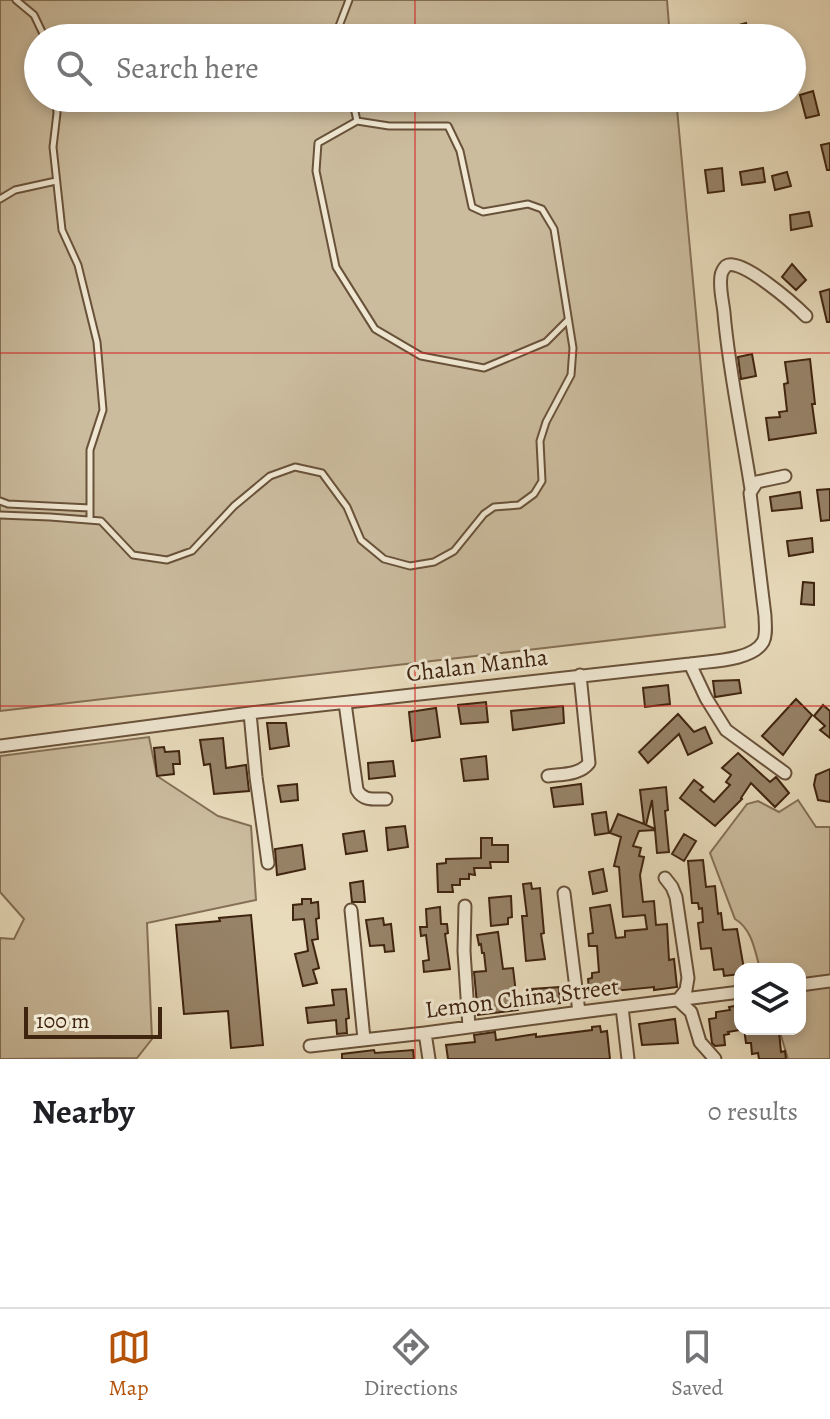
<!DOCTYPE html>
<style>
body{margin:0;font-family:Alegreya,serif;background:#f2f2f2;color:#202124}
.controls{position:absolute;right:24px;bottom:24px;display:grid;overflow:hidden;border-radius:16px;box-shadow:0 4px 12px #0003}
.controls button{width:72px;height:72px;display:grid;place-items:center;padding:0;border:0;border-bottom:2px solid #e0e0e0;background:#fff;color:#202124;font:40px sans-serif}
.scale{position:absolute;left:24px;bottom:20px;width:138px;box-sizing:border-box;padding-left:8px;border:4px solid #3f240f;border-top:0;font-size:22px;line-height:28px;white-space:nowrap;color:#3f240f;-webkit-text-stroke:6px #f0e8d3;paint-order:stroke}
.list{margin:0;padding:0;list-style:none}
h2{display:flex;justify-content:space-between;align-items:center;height:104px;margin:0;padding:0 32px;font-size:34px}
h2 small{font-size:26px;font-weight:400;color:#757577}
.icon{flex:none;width:44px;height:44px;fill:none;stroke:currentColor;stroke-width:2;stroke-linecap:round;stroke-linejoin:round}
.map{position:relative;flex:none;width:830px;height:1059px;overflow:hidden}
.search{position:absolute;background:#fff;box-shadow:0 4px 12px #0003;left:24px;right:24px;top:24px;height:88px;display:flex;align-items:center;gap:20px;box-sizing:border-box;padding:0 28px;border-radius:44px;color:#757577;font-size:30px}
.sheet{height:248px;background:#fff}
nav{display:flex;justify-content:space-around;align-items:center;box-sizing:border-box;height:112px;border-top:2px solid #e0e0e0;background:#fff;font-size:22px;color:#757577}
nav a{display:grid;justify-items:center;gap:4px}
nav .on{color:#b45309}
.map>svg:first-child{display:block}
.green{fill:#cbbc9e;stroke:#857056;stroke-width:2}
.building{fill:#978368;stroke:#3f240f;stroke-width:2;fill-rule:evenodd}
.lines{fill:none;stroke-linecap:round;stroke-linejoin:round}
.service-casing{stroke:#69523a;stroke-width:9}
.minor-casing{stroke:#69523a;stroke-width:15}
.service{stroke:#f0e8d3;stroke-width:5}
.minor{stroke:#f0e8d3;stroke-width:11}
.grid{fill:none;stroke:#d62828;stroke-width:2;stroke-opacity:0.55}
.labels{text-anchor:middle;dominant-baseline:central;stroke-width:6;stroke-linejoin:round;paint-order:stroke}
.street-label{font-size:24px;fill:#3f240f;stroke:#f0e8d3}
</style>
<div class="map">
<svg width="830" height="1059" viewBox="0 0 830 1059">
<rect width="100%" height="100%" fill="#e8dbbb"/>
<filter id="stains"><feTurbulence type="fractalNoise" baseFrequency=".0025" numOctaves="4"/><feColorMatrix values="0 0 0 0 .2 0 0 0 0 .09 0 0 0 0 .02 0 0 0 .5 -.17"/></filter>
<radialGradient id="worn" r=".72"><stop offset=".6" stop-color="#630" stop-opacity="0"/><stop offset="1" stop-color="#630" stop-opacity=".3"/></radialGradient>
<!-- green -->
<path class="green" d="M0 0H667L670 38H38V98H676L725 627 0 711Z
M149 737 157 776 218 816 251 826 256 900 147 923 152 1039 137 1058 0 1059V938L14 939 24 919 0 892V756Z
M798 800 816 827H830V978L800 982V969H760C755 951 752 929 735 919L710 853 747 804 758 801 779 812Z
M830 983V1059H788L779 1029H800V987Z"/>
<!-- building -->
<path class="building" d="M746 23 750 38H735L732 27Z
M813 91 819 115 806 118 800 95Z
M830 143V170H827L821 145Z
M722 168 724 191 708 193 705 170Z
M763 168 765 182 742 185 740 172Z
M787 172 791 186 775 190 772 176Z
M809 212 812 226 791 230 790 215Z
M792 264 806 280 796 290 782 277Z
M830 289V322H827L820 292Z
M752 354 756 376 741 379 738 357Z
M810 359 815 404H812L816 433 769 440 766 418 780 417 779 412 787 411 784 384 788 383 785 362Z
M830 489V520L821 521 817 490Z
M800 492 802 508 772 511 770 497Z
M812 538 813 552 789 556 787 541Z
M803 582 814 583V605L801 604Z
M739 680 741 693 715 697 713 681Z
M668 685 670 704 645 707 643 688Z
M796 699 812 715 783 755 762 736Z
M486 702 488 722 461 724 458 705Z
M823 705 830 711V738L820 730 825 726 814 716Z
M563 706 564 723 513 730 511 711Z
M436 708 440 737 412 741 409 712Z
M678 714 694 732 705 727 712 743 688 755 679 734 648 763 639 752Z
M267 723H286L289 746 270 749Z
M223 738 226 768 246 765 249 791 214 794 210 764 204 765 200 740Z
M164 747 165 752 179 751 180 764H173L174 774 157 776 154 748Z
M738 753 770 782 776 777 789 793 775 807 751 783 741 798 742 799 715 826 680 798 694 780 703 787 700 790 714 802 730 785 726 782 731 775 722 768Z
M486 756 488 779 464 781 461 759Z
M393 761 395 776 369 779 368 763Z
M830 769V802L818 800 814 785 816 775Z
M297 784 298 800 281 802 278 786Z
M581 784 583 804 554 807 551 788Z
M666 787 668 810 665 811 669 852 657 853 655 830 639 831 633 846 641 848 639 856 644 857 640 875 643 902 654 901 656 925 667 924 669 960 674 959 677 987 654 990V987L593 993 592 988 589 989 588 979 592 978V973L599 972 597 946H589L588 934 593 933 590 908 610 905 616 938 625 937V931L647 929 645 915 623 917 619 867 614 866 621 837 610 833 618 814 644 824 640 790ZM652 800 653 812 655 829 646 825Z
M606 812 609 833 595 835 592 814Z
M405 826 408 847 388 850 386 828Z
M364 831 367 851 346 854 343 834Z
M684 834 696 841 684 861 672 854Z
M481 838H492V845H508V862H490L491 868H474L475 875 469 874V879H460V885H452L453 892H438L437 864 446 863V859L481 858Z
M302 845 305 869 277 875 275 849Z
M703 860 706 887 715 886 718 914 721 913 723 930 737 929 744 969H740V974L724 976 723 969 714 970 711 948 701 949 698 923 703 922 702 908 699 909 698 903H692L688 861Z
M603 869 607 891 593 894 589 872Z
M363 881 365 902H352L350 883Z
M531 883 532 889 540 888 544 933 541 934 545 959 526 961 522 916H527L523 884Z
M511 896 512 917 508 918V924L491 926 489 898Z
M302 899H311V903L318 902 319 918 316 919 318 939 312 940 319 968 313 970 317 983 303 986 295 954 308 951 304 919 293 920V905L302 904Z
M440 907 441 924H447L448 933 445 934 450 969 424 972 423 961 429 960 426 935 421 936 420 927H427L426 909Z
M251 915 263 1045 231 1048 228 1011 184 1014 176 925 220 921 219 918Z
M383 918 384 925 391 924 394 951 385 952 384 945 370 946 366 920Z
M498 932 503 969 513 968 518 1010 478 1015 474 972 486 971 484 953H482L481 944 479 945 477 935Z
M559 987 560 1003 534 1005 532 989Z
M346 989 349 1018 346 1019 347 1033 337 1034 336 1020 308 1023 306 1008 334 1005 332 990Z
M740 1005V1030L728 1032 729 1034 724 1035 725 1045 715 1046 712 1043 709 1019 716 1018V1012L730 1010 729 1007Z
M675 1019 678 1043 642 1045 639 1024Z
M600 1026 601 1032 607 1031 610 1059H448L446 1045 475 1042 474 1035 495 1032 496 1040 536 1034V1037L592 1030V1027Z
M744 1029H775V1031H779L781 1052 785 1051 786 1059H759L758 1053 752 1054 751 1043H746Z
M374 1050 375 1053 413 1050 414 1059H342V1054Z"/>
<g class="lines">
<!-- service casing -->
<g class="service-casing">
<path id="service" d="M16 0 34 15 45 38
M337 38 336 34 349 0
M56 98 57 113 53 147 62 230 78 265 97 342 103 410 90 450V520
M357 121 318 143 316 171 336 267 375 329 421 356 484 368 546 342 568 320
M0 199 15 190 56 181
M0 501 8 504 90 508
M0 515 50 517 101 521 133 555 167 560 192 551 234 506 270 476 295 467 322 473 347 507 361 540 384 559 410 566 434 562 454 551 484 514 494 507 519 505 534 494 542 481 540 441 546 422 571 375 573 348 554 229 542 209 528 204 483 212 472 207 460 151 448 126H389L357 121 352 98"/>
</g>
<!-- minor casing -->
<g class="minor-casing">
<path id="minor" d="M751 489C742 430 729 372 724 313 723 302 719 288 721 276 721 273 724 268 726 266 740 256 795 305 806 316
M690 664 706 698 726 730 785 773
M345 703 357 790C363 801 374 799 386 799
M250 713 256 777 268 863
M0 746 250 713 690 664C709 661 752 661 763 642 767 635 765 624 765 616L750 493 757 482 785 476
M548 776C562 774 580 775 589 763L580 675
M665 878 672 887 676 897 688 978 686 990 678 1000 691 1012 700 1042 715 1059
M564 893 579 1012
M465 906 464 951 469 1027
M351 910 364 1039
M800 985 830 981
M622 1007 628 1059
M425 1033 429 1059
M310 1046 425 1033 573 1013 740 992"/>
</g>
<!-- service -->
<use href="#service" class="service"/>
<!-- minor -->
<use href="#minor" class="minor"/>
</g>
<!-- grid -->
<path class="grid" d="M415 0V38M415 98V1059M0 353H830M0 706H830"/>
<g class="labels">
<!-- street labels -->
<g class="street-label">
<text transform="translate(477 665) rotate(-7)">Chalan Manha</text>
<text transform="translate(522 998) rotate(-7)">Lemon China Street</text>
</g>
</g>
<rect width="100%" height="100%" filter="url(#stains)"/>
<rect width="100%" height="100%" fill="url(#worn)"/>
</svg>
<div class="controls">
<button><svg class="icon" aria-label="layers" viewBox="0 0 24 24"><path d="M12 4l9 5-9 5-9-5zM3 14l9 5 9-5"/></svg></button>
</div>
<div class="scale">100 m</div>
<div class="search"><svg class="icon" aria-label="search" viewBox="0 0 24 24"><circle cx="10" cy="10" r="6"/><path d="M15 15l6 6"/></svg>Search here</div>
</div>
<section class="sheet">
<h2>Nearby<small>0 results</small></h2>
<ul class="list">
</ul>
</section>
<nav>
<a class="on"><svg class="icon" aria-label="map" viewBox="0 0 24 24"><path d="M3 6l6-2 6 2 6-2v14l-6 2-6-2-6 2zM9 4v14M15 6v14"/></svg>Map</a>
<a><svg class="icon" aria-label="directions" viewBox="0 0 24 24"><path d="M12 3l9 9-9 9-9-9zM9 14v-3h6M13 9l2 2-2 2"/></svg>Directions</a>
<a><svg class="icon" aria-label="saved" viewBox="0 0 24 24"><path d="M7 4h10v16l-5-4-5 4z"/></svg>Saved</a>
</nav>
